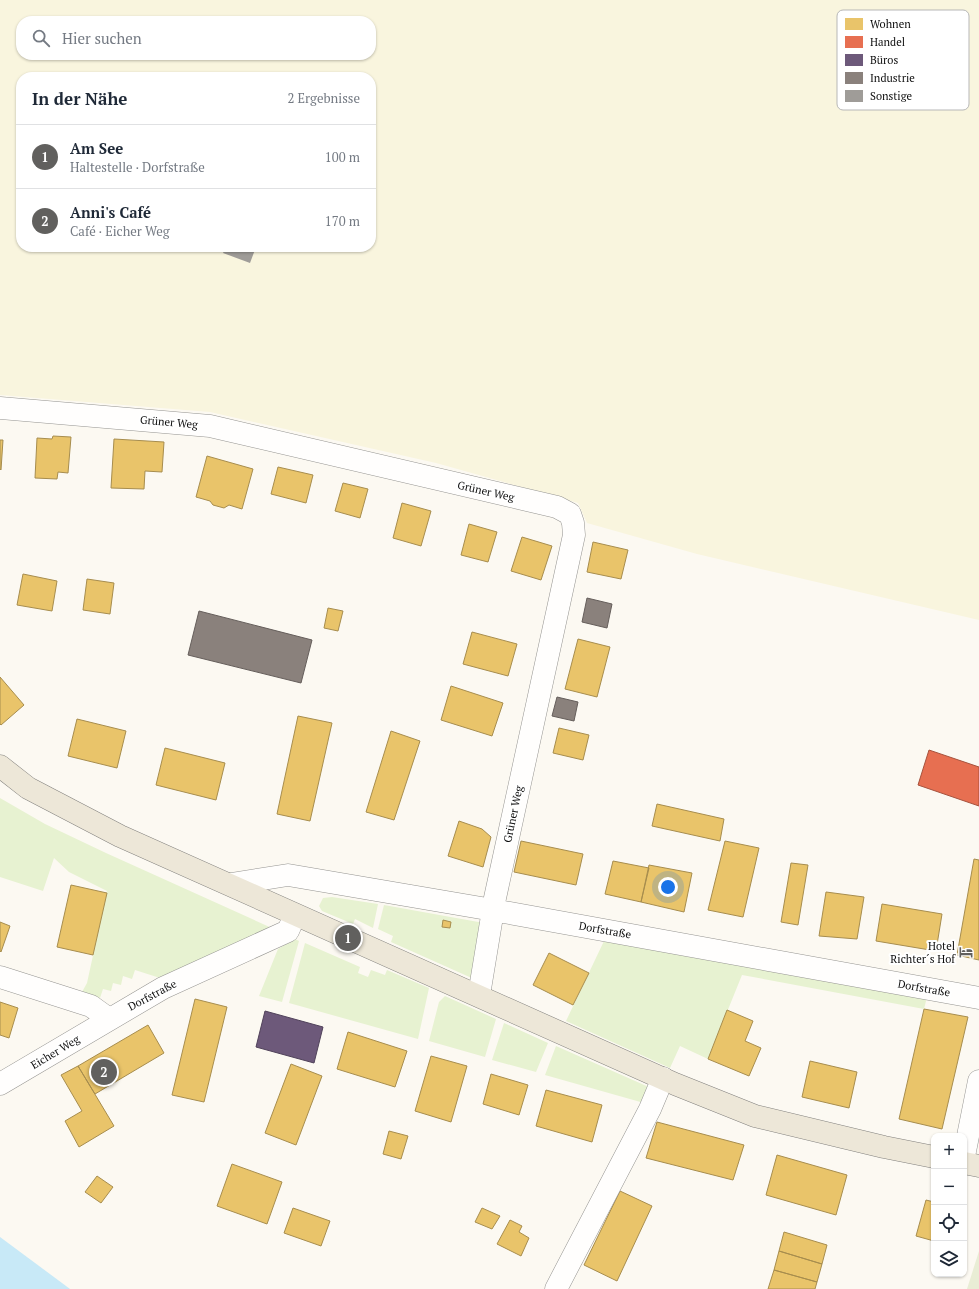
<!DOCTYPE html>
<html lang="de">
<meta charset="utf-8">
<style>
body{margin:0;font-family:"PT Serif",serif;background:#f6f6f7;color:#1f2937}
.controls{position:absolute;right:12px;bottom:12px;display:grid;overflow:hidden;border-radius:8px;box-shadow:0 1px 3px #0004}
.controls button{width:36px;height:36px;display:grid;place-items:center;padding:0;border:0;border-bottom:1px solid #e0e1e3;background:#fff;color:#1f2937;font:20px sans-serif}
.you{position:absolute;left:668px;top:887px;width:14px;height:14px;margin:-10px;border:3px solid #fff;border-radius:50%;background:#1a73e8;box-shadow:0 0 0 6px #1a73e833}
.badge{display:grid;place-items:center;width:26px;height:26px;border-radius:50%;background:#61605e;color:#fff;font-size:13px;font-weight:700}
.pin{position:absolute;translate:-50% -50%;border:2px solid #fff;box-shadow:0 1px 4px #0006}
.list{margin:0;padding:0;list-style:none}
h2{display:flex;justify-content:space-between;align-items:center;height:52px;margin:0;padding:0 16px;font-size:17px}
h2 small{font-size:13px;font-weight:400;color:#747a83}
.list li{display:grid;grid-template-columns:26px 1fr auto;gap:12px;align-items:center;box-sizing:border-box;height:64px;padding:0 16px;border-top:1px solid #e0e1e3}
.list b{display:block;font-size:15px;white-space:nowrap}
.list p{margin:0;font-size:13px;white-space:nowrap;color:#747a83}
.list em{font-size:13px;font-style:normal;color:#747a83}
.icon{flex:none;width:22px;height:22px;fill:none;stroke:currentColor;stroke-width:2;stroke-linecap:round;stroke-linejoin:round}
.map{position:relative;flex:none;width:979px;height:1289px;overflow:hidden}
.search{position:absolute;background:#fff;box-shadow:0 1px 3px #0004;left:16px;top:16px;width:360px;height:44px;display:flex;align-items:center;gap:10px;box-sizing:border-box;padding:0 14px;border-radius:16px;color:#747a83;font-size:15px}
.panel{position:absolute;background:#fff;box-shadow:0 1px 3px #0004;left:16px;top:72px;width:360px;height:180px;border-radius:16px}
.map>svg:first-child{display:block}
.farmland{fill:#f9f5de;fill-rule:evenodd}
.green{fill:#e7f2d1}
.cemetery{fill:#e9edd5}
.water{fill:#c8e9f7}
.homes{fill:#e9c46a;stroke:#a78d4e}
.shops{fill:#e76f51;stroke:#a6523d}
.offices{fill:#6d597a;stroke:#50425a}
.industry{fill:#8a817c;stroke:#655e5b}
.building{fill:#9f9c98}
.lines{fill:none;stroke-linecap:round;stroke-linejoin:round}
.minor-casing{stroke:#959491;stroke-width:23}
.major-casing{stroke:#82817e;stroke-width:23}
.minor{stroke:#fffefd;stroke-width:22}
.major{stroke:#ede7d8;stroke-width:22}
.labels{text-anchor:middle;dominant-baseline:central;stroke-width:4;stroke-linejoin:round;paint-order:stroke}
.street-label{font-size:11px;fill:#0e0e0e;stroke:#fff}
.poi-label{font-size:11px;fill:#0e0e0e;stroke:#fff;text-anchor:end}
.key{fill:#fff;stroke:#b7b7b7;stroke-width:1}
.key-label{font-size:11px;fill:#0e0e0e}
</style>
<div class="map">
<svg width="979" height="1289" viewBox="0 0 979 1289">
<rect width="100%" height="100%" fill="#fcf9f2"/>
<!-- farmland -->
<path class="farmland" d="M0 0H979V620L697 554 587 523 578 503 436 463 210 412 0 395ZM21 21H371V55H21ZM21 77H371V247H21Z"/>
<!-- green -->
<path class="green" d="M0 798 45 824 106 853 274 929 160 978 135 970 132 979 123 976 121 985 113 983 111 991 103 989 100 998 82 992 87 983 107 891 69 872 54 858 43 891 0 877Z
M332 897 378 904 373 928 355 919 353 924 322 911 319 906 323 898Z
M384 905 484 923 474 979 391 942 393 936 378 929Z
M295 939 299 941 282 1002 259 996 278 949Z
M604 941 927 997 924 1009 742 975 708 1059 680 1046 670 1068 566 1021Z
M305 943 360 967 358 973 368 977 371 970 385 975 387 970 429 988 418 1039 289 1003Z
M445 996 496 1019 485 1057 429 1041 439 1002Z
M504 1023 548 1043 536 1072 492 1060Z
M556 1046 651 1088 644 1103 545 1075Z"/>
<!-- cemetery -->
<path class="cemetery" d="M979 1251V1289H967Z"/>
<!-- water -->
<path class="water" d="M0 1237 62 1283 70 1289H0Z"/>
<!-- homes -->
<path class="homes" d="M53 436 71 437 68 473 58 472 57 479 35 478 37 438 52 439Z
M114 439 164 442 162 472 145 471 144 489 111 488Z
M0 440H3L1 470 0 469Z
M207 456 253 469 242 509 229 505 224 508 213 505 210 501 196 497Z
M278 467 313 475 306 503 271 494Z
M343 483 368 489 360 518 335 511Z
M402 503 431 511 421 546 393 538Z
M469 524 497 532 488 562 461 555Z
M522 537 552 546 541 580 511 571Z
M593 542 628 550 621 579 587 572Z
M23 574 57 581 52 611 17 605Z
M87 579 114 583 110 614 83 610Z
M328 608 343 611 338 631 324 628Z
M472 632 517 644 508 676 463 664Z
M578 639 610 647 597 697 565 689Z
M0 677 24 705 1 725 0 724Z
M451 686 503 703 492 736 441 720Z
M298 716 332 723 310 821 277 814Z
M77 719 126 731 117 768 68 756Z
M559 728 589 735 583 760 553 753Z
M391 731 420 741 394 820 366 812Z
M165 748 225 763 216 800 156 785Z
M657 804 724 819 720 841 652 826Z
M459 821 482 829 491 837 483 867 448 856Z
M521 841 583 854 576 885 514 872Z
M725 841 759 848 743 917 708 910Z
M974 859 979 860V960L957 955Z
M613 861 649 868 641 902 605 894Z
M791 863 808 865 798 925 781 922Z
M649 865 692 873 684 912 641 902Z
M71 885 107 893 93 955 57 947Z
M826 892 864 897 857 939 819 936Z
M882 904 942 914 936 951 876 941Z
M443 920 451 922 450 928 442 927Z
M0 922 10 926 1 952 0 951Z
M549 953 589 973 573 1005 533 985Z
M195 999 227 1007 204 1102 172 1095Z
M0 1002 18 1008 9 1038 0 1035Z
M924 1009 968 1017 942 1129 899 1119Z
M727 1010 753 1021 745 1041 761 1048 749 1076 708 1059Z
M148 1025 164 1053 95 1094 78 1066Z
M348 1032 407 1051 395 1087 337 1069Z
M431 1056 467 1066 451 1122 415 1111Z
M810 1061 857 1072 849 1108 802 1097Z
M291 1064 322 1076 296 1145 265 1133Z
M78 1066 114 1126 79 1147 65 1121 82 1111 61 1075Z
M491 1074 528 1085 519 1115 483 1104Z
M546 1090 602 1105 592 1142 536 1126Z
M657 1122 744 1145 733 1180 646 1158Z
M389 1131 408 1136 401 1159 383 1154Z
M777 1155 847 1175 836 1215 766 1195Z
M232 1164 282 1182 267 1224 217 1206Z
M97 1176 113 1187 101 1203 85 1192Z
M620 1191 652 1206 617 1281 584 1265Z
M926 1200 934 1202V1241L916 1236Z
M293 1208 330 1221 321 1246 284 1233Z
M482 1208 500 1216 492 1229 475 1222Z
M510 1220 522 1226 519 1232 529 1238 521 1256 497 1244Z
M784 1232 827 1245 822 1264 779 1251Z
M779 1251 822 1264 817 1282 774 1270Z
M774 1270 817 1282 815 1289H768Z"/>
<!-- shops -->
<path class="shops" d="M929 750 979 767V806L918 785Z"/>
<!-- offices -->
<path class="offices" d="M265 1011 323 1027 314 1063 256 1047Z"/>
<!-- industry -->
<path class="industry" d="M587 598 612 604 607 628 582 622Z
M199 611 312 640 301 683 188 655Z
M557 697 578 702 574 721 552 716Z"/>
<!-- building -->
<path class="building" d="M226 247H256L250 263 223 253Z"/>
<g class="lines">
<!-- minor casing -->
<g class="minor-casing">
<path id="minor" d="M0 408 210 426 557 507 570 514 573 523 574 535 495 898 479 995
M231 884 288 875 493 910 979 998
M0 977 91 1006 109 1019
M0 1084 163 988 288 931 295 915
M964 1156 979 1081
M556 1289 650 1109 663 1078"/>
</g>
<!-- major casing -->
<g class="major-casing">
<path id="major" d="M0 766 28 788 120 836 675 1084 755 1116 884 1147 934 1157
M964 1163 979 1166"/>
</g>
<!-- minor -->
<use href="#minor" class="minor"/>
<!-- major -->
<use href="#major" class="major"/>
</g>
<!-- icons -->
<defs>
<g id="hotel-bare" transform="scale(1.08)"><path d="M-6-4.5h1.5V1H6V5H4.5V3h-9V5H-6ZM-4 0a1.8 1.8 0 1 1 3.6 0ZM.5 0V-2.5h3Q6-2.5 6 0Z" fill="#61605e" stroke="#fff" stroke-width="2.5" paint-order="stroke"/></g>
</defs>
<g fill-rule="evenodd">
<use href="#hotel-bare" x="966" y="952"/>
</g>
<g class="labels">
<!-- street labels -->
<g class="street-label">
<text transform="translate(169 422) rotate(5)">Grüner Weg</text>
<text transform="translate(486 491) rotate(13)">Grüner Weg</text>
<text transform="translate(513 814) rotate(-78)">Grüner Weg</text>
<text transform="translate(605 930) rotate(10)">Dorfstraße</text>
<text transform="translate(924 988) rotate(10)">Dorfstraße</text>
<text transform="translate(152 995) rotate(-28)">Dorfstraße</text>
<text transform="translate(55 1052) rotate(-31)">Eicher Weg</text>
</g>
<!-- poi labels -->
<g class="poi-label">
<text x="955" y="946">Hotel<tspan x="955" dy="13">Richter´s Hof</tspan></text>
</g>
</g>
<!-- legend -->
<rect x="837" y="10" width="132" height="100" rx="6" class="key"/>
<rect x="845" y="18" width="18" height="12" fill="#e9c46a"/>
<rect x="845" y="36" width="18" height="12" fill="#e76f51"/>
<rect x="845" y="54" width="18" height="12" fill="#6d597a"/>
<rect x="845" y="72" width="18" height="12" fill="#8a817c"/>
<rect x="845" y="90" width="18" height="12" fill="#9f9c98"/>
<g class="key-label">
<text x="870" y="28">Wohnen</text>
<text x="870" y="46">Handel</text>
<text x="870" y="64">Büros</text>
<text x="870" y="82">Industrie</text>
<text x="870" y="100">Sonstige</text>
</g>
</svg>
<div class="controls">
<button>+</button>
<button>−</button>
<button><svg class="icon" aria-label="locate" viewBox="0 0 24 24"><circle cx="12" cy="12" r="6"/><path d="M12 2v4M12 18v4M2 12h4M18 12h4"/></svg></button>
<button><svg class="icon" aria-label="layers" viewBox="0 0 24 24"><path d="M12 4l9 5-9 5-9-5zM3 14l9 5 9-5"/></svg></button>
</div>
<div class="you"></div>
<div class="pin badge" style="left:348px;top:938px">1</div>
<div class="pin badge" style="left:104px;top:1072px">2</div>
<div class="search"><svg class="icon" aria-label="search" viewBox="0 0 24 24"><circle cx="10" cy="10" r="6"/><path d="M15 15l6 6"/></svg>Hier suchen</div>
<section class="panel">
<h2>In der Nähe<small>2 Ergebnisse</small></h2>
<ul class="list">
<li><span class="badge">1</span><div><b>Am See</b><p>Haltestelle · Dorfstraße</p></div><em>100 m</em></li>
<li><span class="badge">2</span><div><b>Anni's Café</b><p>Café · Eicher Weg</p></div><em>170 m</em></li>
</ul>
</section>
</div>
